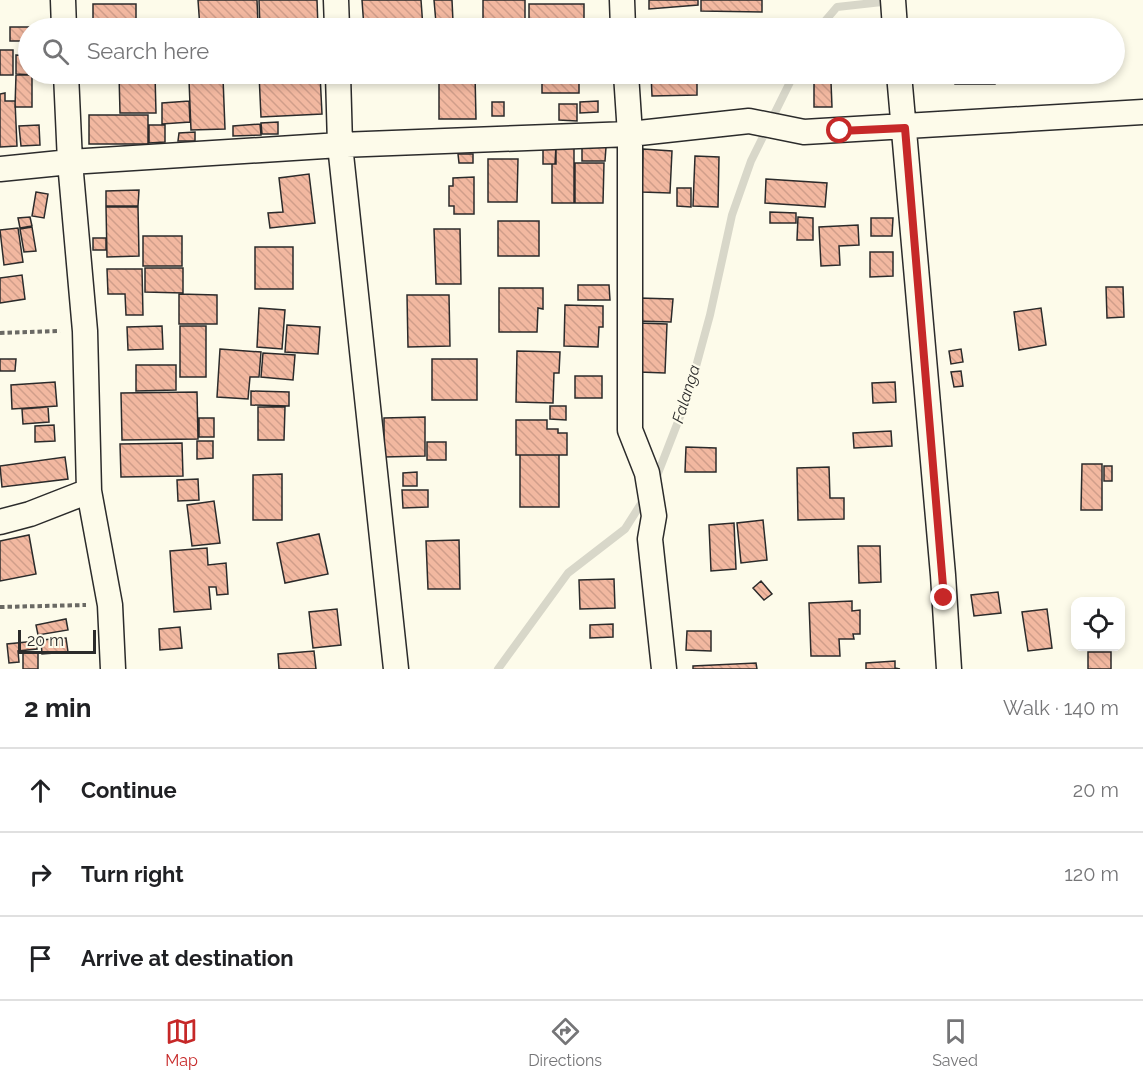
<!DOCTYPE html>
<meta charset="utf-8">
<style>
body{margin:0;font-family:Raleway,sans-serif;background:#f6f6f6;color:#202124}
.controls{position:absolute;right:18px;bottom:18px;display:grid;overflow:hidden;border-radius:12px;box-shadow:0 3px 9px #0003}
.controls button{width:54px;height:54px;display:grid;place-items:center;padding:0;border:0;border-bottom:2px solid #e0e0e0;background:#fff;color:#202124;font:30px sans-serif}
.scale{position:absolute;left:18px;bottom:15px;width:78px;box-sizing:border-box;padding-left:6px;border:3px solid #2b2b2b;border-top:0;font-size:16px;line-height:21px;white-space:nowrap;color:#2b2b2b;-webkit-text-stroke:4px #fdfbea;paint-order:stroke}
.stop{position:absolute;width:18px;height:18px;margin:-14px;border:4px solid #c62828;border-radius:50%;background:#fff}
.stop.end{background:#c62828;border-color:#fff;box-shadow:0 2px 6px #0008}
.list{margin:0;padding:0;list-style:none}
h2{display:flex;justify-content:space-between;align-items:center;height:78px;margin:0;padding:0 24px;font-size:26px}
h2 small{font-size:20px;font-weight:400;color:#757577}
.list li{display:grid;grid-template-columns:39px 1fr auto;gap:18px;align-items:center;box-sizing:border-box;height:84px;padding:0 24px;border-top:2px solid #e0e0e0}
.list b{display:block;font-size:22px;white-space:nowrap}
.list em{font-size:20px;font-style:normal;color:#757577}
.icon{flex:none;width:33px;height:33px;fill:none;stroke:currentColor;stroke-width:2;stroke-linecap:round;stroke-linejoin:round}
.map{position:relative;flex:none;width:1143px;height:669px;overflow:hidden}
.search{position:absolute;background:#fff;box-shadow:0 3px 9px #0003;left:18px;right:18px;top:18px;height:66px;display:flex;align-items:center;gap:15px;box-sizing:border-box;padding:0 21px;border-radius:33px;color:#757577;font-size:22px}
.sheet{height:330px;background:#fff}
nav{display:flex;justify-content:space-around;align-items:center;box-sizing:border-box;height:84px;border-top:2px solid #e0e0e0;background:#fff;font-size:16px;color:#757577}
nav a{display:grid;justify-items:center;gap:3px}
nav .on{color:#c62828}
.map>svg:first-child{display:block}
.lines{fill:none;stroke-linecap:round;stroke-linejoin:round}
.stream{stroke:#d8d7c9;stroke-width:8}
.building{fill:url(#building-back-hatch);stroke:#2b2b2b;stroke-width:1.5}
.minor-casing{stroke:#2b2b2b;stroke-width:27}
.path{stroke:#6a6964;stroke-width:4;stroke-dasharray:4.5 3;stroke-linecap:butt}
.minor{stroke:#fdfbea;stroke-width:24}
.route{stroke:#c62828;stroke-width:8}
.labels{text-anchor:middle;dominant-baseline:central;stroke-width:4.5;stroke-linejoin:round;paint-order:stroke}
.water-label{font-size:16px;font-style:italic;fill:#2b2b2b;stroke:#fdfbea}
</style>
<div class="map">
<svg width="1143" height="669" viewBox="0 0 1143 669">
<defs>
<pattern id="building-back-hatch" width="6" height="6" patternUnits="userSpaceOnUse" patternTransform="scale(1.5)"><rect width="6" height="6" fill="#f2b8a0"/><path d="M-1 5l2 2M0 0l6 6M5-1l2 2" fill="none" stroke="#d09e8a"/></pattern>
</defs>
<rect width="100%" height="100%" fill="#fdfbea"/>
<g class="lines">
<!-- stream -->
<path class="stream" d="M819 28 837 7 891 1
M655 481 688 396 710 315 732 215 751 161 794 74
M498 669 568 573 625 529 644 499"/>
</g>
<!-- building -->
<path class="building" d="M198 0H257L258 25 200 28Z
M259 0H317L318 28H260Z
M362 0H421L423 28H364Z
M434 0H452L453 22 436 23Z
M483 0H525V28H483Z
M649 0H698V5L649 9Z
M701 0H762V12L701 11Z
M93 4H136V28H93Z
M529 4H584V28H529Z
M725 20H742V28H725Z
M157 21H177V28H157Z
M722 22V28H703L702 24Z
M10 27H30L28 41H10Z
M0 50H13V75H0Z
M16 55 28 56V74L34 75 16 74Z
M119 74H155L156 113H120Z
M259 74H320L322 114 261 117Z
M383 74H412V78H383Z
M414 74H438V77L414 78Z
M439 74H475L476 119H439Z
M542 74H579V93H542Z
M651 74H697V95L652 96Z
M955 74H995V84H955Z
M16 75H32V107H15Z
M223 78 225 129 191 130 189 80Z
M814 82H831L832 107H814Z
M5 93V101H15L17 146 0 147V94Z
M189 101 190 122 162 124V103Z
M598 101V112L580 113V102Z
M492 102H504V116H492Z
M559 104H577V121L559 120Z
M89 115H148V144H89Z
M278 122V134H262L261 123Z
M260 124 261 135 233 136V126Z
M39 125 40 145 21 146 19 126Z
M149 125H165V142L149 143Z
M195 132V141H178L179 133Z
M556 145H574V203H552V164H556Z
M543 146H556L555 164H543Z
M582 147H606L605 161H582Z
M643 149 672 151 670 193 642 192Z
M458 154H473V163H459Z
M695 156 719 157 718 207 693 206Z
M488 159H518L517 202H488Z
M575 163H604L603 203H575Z
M309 174 315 223 270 228 268 213 283 212 279 178Z
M474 177V214H454V206H449V186H453V178Z
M766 179 827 183 825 207 765 203Z
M677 188H691V207L677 206Z
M139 190 138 206H106V191Z
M36 192 48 194 44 218 32 216Z
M106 207H138L139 256 107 257Z
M770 212 796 213V223H770Z
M30 217 32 226 20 228 18 218Z
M798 217 813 218V240H797Z
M871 218H893L892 236H871Z
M498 221H539V256H498Z
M858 225 859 245 839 246 840 265 821 266 819 227Z
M32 227 36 251 24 252 20 229Z
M18 228 23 262 4 265 0 230Z
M434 229H460L461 284H436Z
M143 236H182V266H143Z
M93 238H106V250H93Z
M255 247H293V289H255Z
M870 252H893V276L870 277Z
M145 268H183V293L145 292Z
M107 269H142L143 315H126L125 294H108Z
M22 275 25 299 0 303V278Z
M578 285H609L610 300H578Z
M1106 287H1123L1124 317 1107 318Z
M499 288H543V309L538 308 537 332H499Z
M179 294 217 295V324H179Z
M407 295H449L450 346 408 347Z
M639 298 673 299 671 322 637 321Z
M565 305 603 306V327H599L598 347 564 346Z
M259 308 285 310 282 349 257 347Z
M1041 308 1046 345 1019 350 1014 312Z
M638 323 667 324 665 373 639 372Z
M287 325 320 327 318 354 285 352Z
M162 326 163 349 128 350 127 327Z
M180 326H206V377H180Z
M220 349 261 352 259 377H250L248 399 217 397Z
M961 349 963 362 951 364 949 351Z
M517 351 560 352 559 373H554L553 403 516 402Z
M263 353 295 355 293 380 261 377Z
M0 359H16L15 371H0Z
M432 359H477V400H432Z
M136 365H176V390L136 391Z
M961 371 963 386 954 387 951 372Z
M575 376H602V398H575Z
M55 382 57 406 12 409 11 385Z
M895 382 896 402 873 403 872 383Z
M251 391 289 392V406L251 405Z
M197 392 198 439 122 440 121 393Z
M550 406H566V420L550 419Z
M48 407 49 422 23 424 22 409Z
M258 407H285L284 440H258Z
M425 417V456L384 457V418Z
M199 418H214V437H199Z
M516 420H547V429H558V433H567V455H516Z
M54 425 55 441 35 442V426Z
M891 431 892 446 854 448 853 433Z
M197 441H213V458L197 459Z
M427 442H446V460H427Z
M182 443 183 476 121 477 120 444Z
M686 447 716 448V472H685Z
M520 455H559V507H520Z
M65 457 68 479 2 487 0 466Z
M1082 464H1102V510H1081Z
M1104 466H1112V481H1104Z
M829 467 830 498H844V519L798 520 797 468Z
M417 472V486H403V473Z
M282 474V520H253V475Z
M198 479 199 500 178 501 177 480Z
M402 490H428V507L403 508Z
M214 501 220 543 192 546 187 505Z
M763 520 767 560 741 563 737 523Z
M734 523 736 569 711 571 709 525Z
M319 534 328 574 285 583 277 543Z
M29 535 36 574 0 581V541Z
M459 540 460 589H428L426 541Z
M858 546H880L881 582 859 583Z
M207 548 208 565 226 563 228 594 217 595 216 587H209L211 609 174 612 170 551Z
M614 579 615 608 580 609 579 580Z
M761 581 772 594 764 600 753 588Z
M998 592 1001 613 974 616 971 595Z
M852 601V611L860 610V634H853L854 639H839L840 656H811L809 603Z
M337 609 341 645 313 648 309 612Z
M1047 609 1052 648 1028 651 1022 612Z
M66 619 68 630 38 635 36 625Z
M613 624V637L590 638V625Z
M180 627 182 648 160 650 159 629Z
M687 631H711V651L686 650Z
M66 638 68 652 42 654 41 640Z
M36 641 37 649 18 651 19 662 9 663 7 644Z
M314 651 316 669H279L278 654Z
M38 652V669H23V653Z
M1088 652H1111V669H1088Z
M895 661V668L900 669H866V663Z
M756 663 757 669H693V666Z"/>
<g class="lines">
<!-- minor casing -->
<g class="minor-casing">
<path id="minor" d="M63 0 64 28
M336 0 337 28
M622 0 623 28
M893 0 895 28
M66 74 70 162 85 331 89 491 110 605 113 669
M338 74 340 145 396 669
M626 74 630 134V430L647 473 654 516 650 539 664 669
M899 74 943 575 949 669
M0 169 70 162 340 145 630 134 749 121 804 132 1143 112
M0 522 30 514 89 491"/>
</g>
<!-- path -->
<path class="path" d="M0 333 60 331
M0 607 86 605"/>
<!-- minor -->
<use href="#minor" class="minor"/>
</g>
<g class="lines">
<!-- route -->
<path class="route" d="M840 131 905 128 944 598"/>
</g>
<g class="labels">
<!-- water labels -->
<g class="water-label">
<text transform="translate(686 394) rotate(-73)">Falanga</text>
</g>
</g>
</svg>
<div class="controls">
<button><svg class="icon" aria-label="locate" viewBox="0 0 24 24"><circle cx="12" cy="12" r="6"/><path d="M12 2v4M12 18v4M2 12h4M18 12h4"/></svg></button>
</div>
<div class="scale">20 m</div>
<div class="stop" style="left:840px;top:131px"></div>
<div class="stop end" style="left:944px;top:598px"></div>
<div class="search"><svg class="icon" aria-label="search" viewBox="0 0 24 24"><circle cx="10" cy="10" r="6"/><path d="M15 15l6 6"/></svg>Search here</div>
</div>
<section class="sheet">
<h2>2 min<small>Walk · 140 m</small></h2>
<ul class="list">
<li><svg class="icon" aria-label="ahead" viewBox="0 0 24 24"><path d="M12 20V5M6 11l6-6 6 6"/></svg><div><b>Continue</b></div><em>20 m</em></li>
<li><svg class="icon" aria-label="right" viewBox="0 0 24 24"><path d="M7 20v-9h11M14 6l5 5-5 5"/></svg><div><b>Turn right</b></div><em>120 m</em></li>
<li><svg class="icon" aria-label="arrive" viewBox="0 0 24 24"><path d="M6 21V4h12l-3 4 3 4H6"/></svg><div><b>Arrive at destination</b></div></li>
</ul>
</section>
<nav>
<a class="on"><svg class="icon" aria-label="map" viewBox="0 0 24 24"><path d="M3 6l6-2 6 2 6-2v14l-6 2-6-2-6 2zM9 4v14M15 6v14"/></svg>Map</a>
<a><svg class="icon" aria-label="directions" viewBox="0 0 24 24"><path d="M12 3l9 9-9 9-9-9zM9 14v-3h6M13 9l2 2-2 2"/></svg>Directions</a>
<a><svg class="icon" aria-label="saved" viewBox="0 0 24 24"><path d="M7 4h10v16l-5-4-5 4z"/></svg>Saved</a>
</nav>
